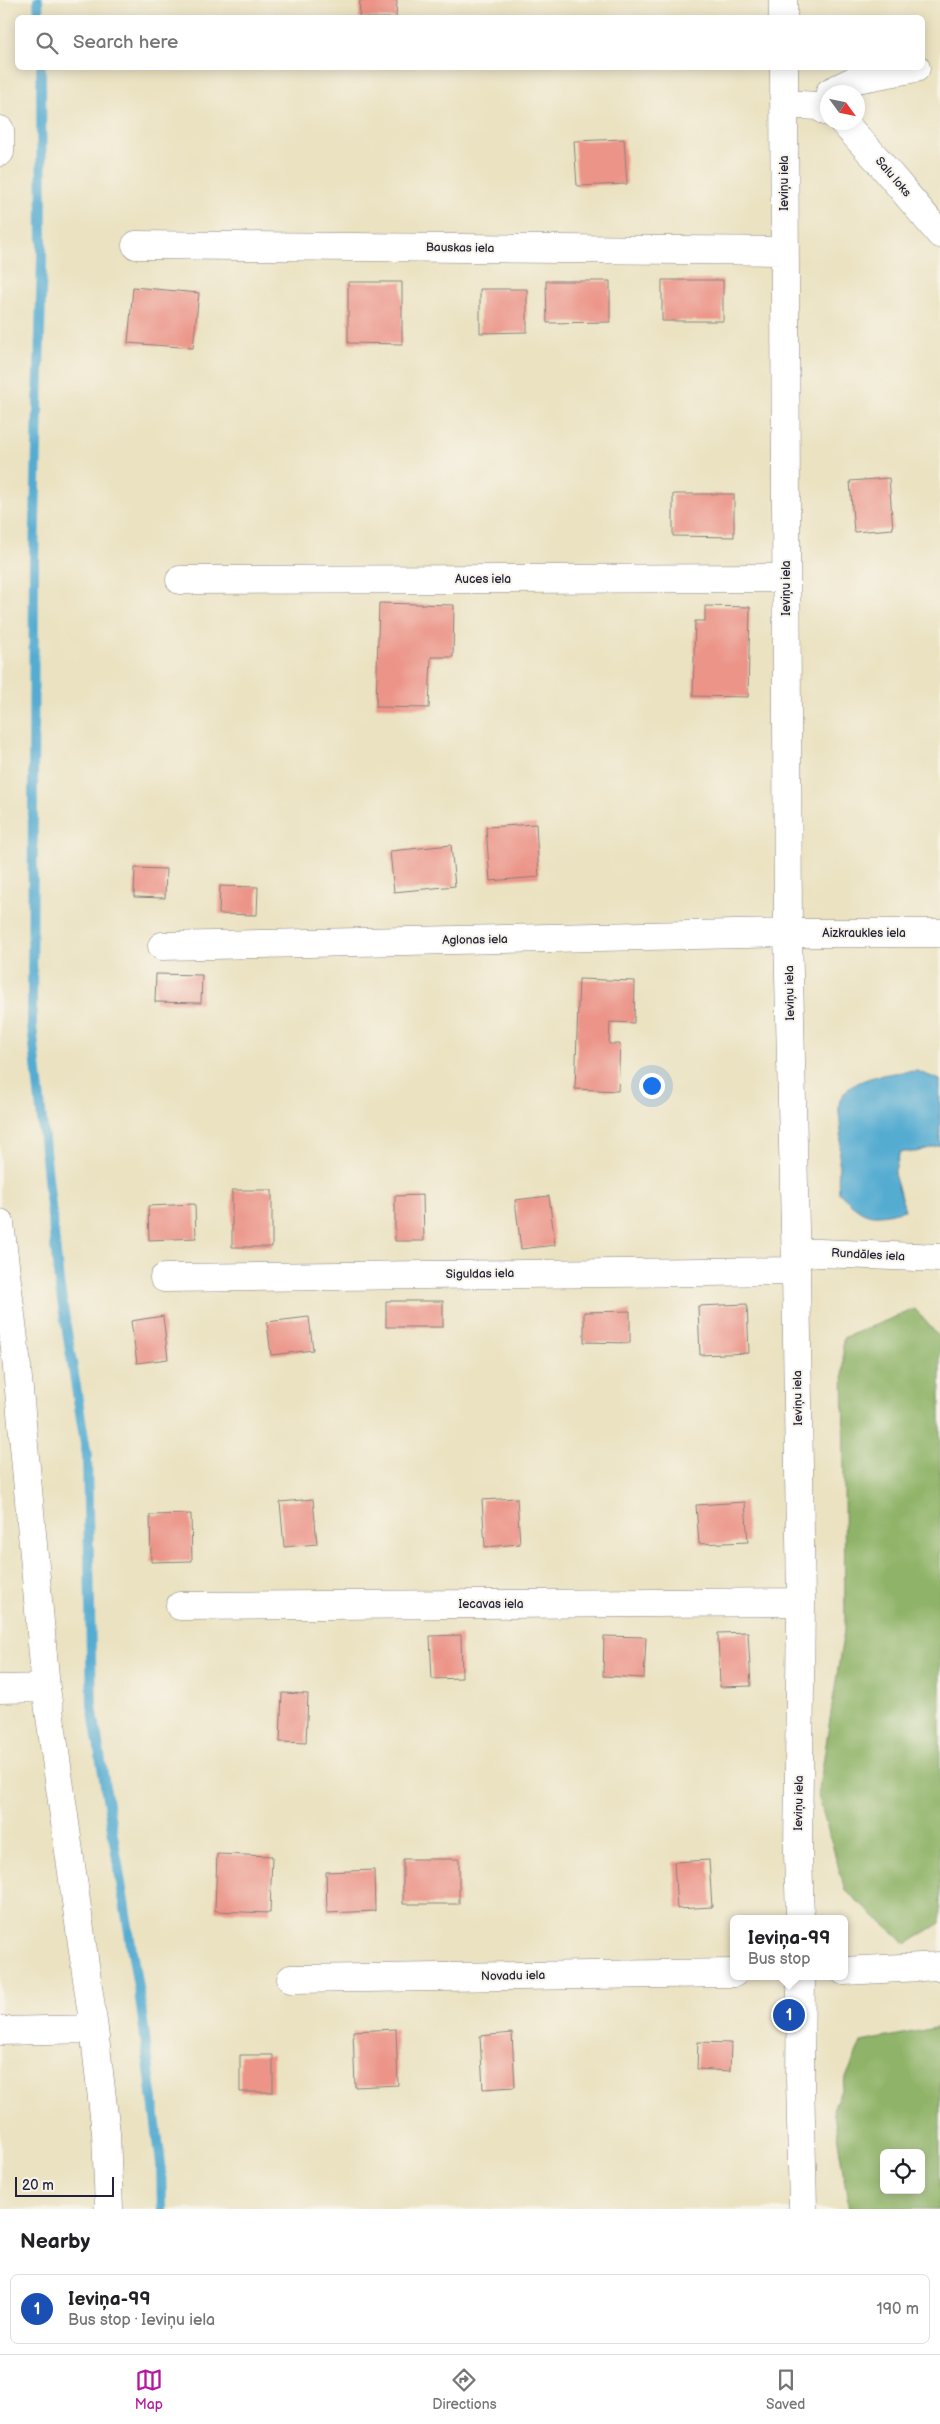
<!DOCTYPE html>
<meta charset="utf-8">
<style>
body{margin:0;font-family:"Balsamiq Sans",sans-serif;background:#f6f6f6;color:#202124}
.controls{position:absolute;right:15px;bottom:15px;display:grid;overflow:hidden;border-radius:8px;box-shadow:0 2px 12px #0003}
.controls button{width:45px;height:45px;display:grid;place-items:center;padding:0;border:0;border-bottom:1px solid #e0e0e0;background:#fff;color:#202124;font:25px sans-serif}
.compass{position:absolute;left:820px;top:85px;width:45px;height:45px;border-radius:50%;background:#fff;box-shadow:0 2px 12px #0003;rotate:123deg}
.scale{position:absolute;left:15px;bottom:12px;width:99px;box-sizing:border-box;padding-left:5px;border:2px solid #22223b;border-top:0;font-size:14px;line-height:18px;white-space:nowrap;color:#22223b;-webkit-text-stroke:4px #f7f3e8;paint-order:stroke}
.you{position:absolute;left:651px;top:1085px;width:18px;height:18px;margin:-12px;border:4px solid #fff;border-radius:50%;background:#1a73e8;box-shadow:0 0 0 8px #1a73e833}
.badge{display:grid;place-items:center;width:32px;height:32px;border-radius:50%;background:#b5179e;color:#fff;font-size:16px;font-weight:700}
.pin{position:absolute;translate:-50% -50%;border:2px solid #fff;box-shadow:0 1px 5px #0006}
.popup{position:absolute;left:730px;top:1915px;width:118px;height:65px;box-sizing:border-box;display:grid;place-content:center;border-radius:8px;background:#fff;filter:drop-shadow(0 1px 4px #0005);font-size:16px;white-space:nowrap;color:#757577}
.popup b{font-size:19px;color:#202124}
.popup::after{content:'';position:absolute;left:50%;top:100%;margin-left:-10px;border:10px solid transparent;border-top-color:#fff}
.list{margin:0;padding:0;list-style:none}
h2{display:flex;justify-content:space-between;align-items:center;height:65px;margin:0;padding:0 20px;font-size:21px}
h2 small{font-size:16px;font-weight:400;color:#757577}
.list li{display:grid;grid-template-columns:32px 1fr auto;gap:15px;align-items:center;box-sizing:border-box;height:70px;margin:0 10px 10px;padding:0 10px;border:1px solid #e0e0e0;border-radius:8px}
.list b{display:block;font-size:19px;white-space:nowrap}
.list p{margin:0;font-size:16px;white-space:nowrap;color:#757577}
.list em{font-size:16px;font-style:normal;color:#757577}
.icon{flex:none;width:28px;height:28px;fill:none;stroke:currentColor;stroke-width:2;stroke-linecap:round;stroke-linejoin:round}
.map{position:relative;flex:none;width:940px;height:2209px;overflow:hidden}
.search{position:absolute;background:#fff;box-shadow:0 2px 12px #0003;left:15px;right:15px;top:15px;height:55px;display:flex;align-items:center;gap:12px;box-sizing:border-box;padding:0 18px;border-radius:8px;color:#757577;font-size:19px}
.sheet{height:145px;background:#fff}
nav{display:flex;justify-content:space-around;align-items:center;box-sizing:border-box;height:70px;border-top:1px solid #e0e0e0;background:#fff;font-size:14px;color:#757577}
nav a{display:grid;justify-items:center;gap:2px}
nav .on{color:#b5179e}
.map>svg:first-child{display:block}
.forest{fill:#8fb368;stroke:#586a52;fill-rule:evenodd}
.water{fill:#54acd1;stroke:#3b6786}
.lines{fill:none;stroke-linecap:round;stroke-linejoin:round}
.stream{stroke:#54acd1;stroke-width:10}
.building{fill:#ec9488}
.minor-casing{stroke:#86827e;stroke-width:29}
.minor{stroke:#fff;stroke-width:28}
.labels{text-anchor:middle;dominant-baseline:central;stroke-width:4;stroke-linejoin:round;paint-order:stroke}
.street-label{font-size:12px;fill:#22223b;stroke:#f7f3e8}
</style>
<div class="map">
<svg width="940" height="2209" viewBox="0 0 940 2209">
<rect width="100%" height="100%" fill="#f7f3e8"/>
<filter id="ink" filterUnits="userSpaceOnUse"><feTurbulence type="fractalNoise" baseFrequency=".02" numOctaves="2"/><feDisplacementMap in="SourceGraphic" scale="10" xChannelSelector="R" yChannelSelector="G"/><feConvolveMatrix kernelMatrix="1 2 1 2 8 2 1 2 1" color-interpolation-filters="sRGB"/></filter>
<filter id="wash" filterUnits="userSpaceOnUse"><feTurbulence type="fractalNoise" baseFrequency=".0096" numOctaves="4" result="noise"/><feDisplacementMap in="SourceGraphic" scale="20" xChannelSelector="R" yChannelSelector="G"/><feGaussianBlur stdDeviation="1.12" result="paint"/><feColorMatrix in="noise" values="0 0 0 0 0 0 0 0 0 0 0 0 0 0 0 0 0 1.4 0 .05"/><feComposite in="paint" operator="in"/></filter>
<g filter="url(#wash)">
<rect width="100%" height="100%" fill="#ebe2c1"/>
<!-- forest -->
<path class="forest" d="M915 1309 940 1338V1923L906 1944 845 1890 818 1795 845 1624 843 1338Z
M940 2027V2209H849L833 2109 861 2042ZM884 2153H921V2190H884Z"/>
<!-- water -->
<path class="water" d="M917 1071 940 1080V1145L916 1152H900L894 1174 905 1210C869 1219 866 1218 839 1193 837 1173 840 1155 841 1135 841 1125 837 1109 840 1100 850 1076 895 1072 917 1071Z"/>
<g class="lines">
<!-- stream -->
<path class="stream" d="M38 0 39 18
M41 68 42 258 34 559 32 1026 59 1282 87 1456 92 1706 141 2006 161 2164 162 2209"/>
</g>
<g id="blocks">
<!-- building -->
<path class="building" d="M360 0H397L396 18H359Z
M624 139 627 184 577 186 574 141Z
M662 280H723V321H662Z
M546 281H610V322L547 323Z
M348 282H402V344L348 343Z
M133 287 199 293 193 348 128 343Z
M480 289H527V332L480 333Z
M889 478 893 529 854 532 850 481Z
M673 494H734V537L673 536Z
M379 603 454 605 453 657H431L429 708 376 707Z
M705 606 750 607 748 697 693 696 695 621H705Z
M536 824 539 877 490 881 486 827Z
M451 845 455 886 394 892 390 851Z
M135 868 166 869 165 898 134 897Z
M220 886 258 887 257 915 219 914Z
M156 974 202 975 201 1003 155 1002Z
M579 979 635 981 634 1023 610 1022 609 1044H620L618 1091 575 1089Z
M232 1190H272V1247H232Z
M423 1195 424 1241H395V1196Z
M549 1196 555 1245 521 1249 515 1200Z
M195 1204 196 1238 149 1240 148 1206Z
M386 1301H443V1327H386Z
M747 1304 749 1353 700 1355 698 1306Z
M630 1311V1343L584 1342V1312Z
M163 1316 168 1359 137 1363 131 1321Z
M309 1317 313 1350 271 1355 267 1322Z
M517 1498 520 1544 485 1547 482 1500Z
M313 1499 317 1544 284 1547 280 1502Z
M745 1502 748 1542 699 1544 696 1505Z
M191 1514 192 1561 151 1562 150 1515Z
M748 1632 751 1686 720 1687 718 1633Z
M461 1635 462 1678 432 1679 430 1636Z
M604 1636 646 1637 644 1678 603 1676Z
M282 1693 308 1694 306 1743 280 1742Z
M217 1854 272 1856 270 1913 215 1911Z
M403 1859H459V1904H403Z
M709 1860 712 1907 677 1909 674 1862Z
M374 1870 375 1911 327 1913 326 1872Z
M396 2029 398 2085 355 2087 353 2031Z
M512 2033 515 2087 483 2089 480 2036Z
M698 2042 731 2043 730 2071 697 2069Z
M240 2055H273V2092H240Z"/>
</g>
</g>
<g filter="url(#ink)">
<use href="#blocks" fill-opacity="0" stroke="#86827e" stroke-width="1"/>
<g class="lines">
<!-- minor casing -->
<g class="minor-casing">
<path id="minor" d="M783 0V18
M784 68 788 933 796 1271 801 1602 798 1852 800 1919
M830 92 857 79 916 68
M785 104 817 106 828 112
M843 122 876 158 940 234
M0 130V152
M136 245 784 251
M180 580 786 578
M162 946 788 933H940
M0 1223 16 1357 46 1688 94 2029 106 2133 109 2209
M796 1252 940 1258
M164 1278 796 1271
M180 1606 801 1602
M0 1689 46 1688
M844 1971 940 1966
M801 1976 800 2079 803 2209
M291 1979 734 1973
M0 2031 94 2029"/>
</g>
<!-- minor -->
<use href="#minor" class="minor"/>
</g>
</g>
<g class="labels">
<!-- street labels -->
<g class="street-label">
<text transform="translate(893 177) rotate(50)">Salu loks</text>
<text transform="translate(784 183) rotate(-90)">Ieviņu iela</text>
<text transform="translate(460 248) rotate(1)">Bauskas iela</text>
<text x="483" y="579">Auces iela</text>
<text transform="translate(786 588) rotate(-90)">Ieviņu iela</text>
<text x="864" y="933">Aizkraukles iela</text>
<text transform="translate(475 940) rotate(-1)">Aglonas iela</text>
<text transform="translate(790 993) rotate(-91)">Ieviņu iela</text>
<text transform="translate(868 1255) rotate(3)">Rundāles iela</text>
<text transform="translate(480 1274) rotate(-1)">Siguldas iela</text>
<text transform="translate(798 1398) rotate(-91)">Ieviņu iela</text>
<text x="491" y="1604">Iecavas iela</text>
<text transform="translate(799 1803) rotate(-89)">Ieviņu iela</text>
<text transform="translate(513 1976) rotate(-1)">Novadu iela</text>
</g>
</g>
</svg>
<div class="controls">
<button><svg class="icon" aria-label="locate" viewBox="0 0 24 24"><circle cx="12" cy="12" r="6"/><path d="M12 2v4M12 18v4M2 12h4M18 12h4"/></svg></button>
</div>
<svg class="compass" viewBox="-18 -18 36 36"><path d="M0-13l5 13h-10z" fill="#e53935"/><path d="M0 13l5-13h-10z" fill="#757577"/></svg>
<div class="scale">20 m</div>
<div class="you"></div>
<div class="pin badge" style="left:789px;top:2015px;background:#1a4fb4">1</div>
<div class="popup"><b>Ieviņa-99</b>Bus stop</div>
<div class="search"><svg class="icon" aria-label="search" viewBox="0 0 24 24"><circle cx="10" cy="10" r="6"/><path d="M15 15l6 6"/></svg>Search here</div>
</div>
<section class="sheet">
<h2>Nearby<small></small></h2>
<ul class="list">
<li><span class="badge" style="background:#1a4fb4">1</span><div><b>Ieviņa-99</b><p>Bus stop · Ieviņu iela</p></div><em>190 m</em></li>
</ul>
</section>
<nav>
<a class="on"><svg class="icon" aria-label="map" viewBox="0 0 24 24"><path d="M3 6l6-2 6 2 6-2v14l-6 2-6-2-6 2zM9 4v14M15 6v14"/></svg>Map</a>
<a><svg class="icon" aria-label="directions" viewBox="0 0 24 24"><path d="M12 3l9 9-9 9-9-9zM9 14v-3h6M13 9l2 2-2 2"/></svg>Directions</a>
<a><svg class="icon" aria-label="saved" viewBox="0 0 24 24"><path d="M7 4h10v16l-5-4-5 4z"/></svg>Saved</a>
</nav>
